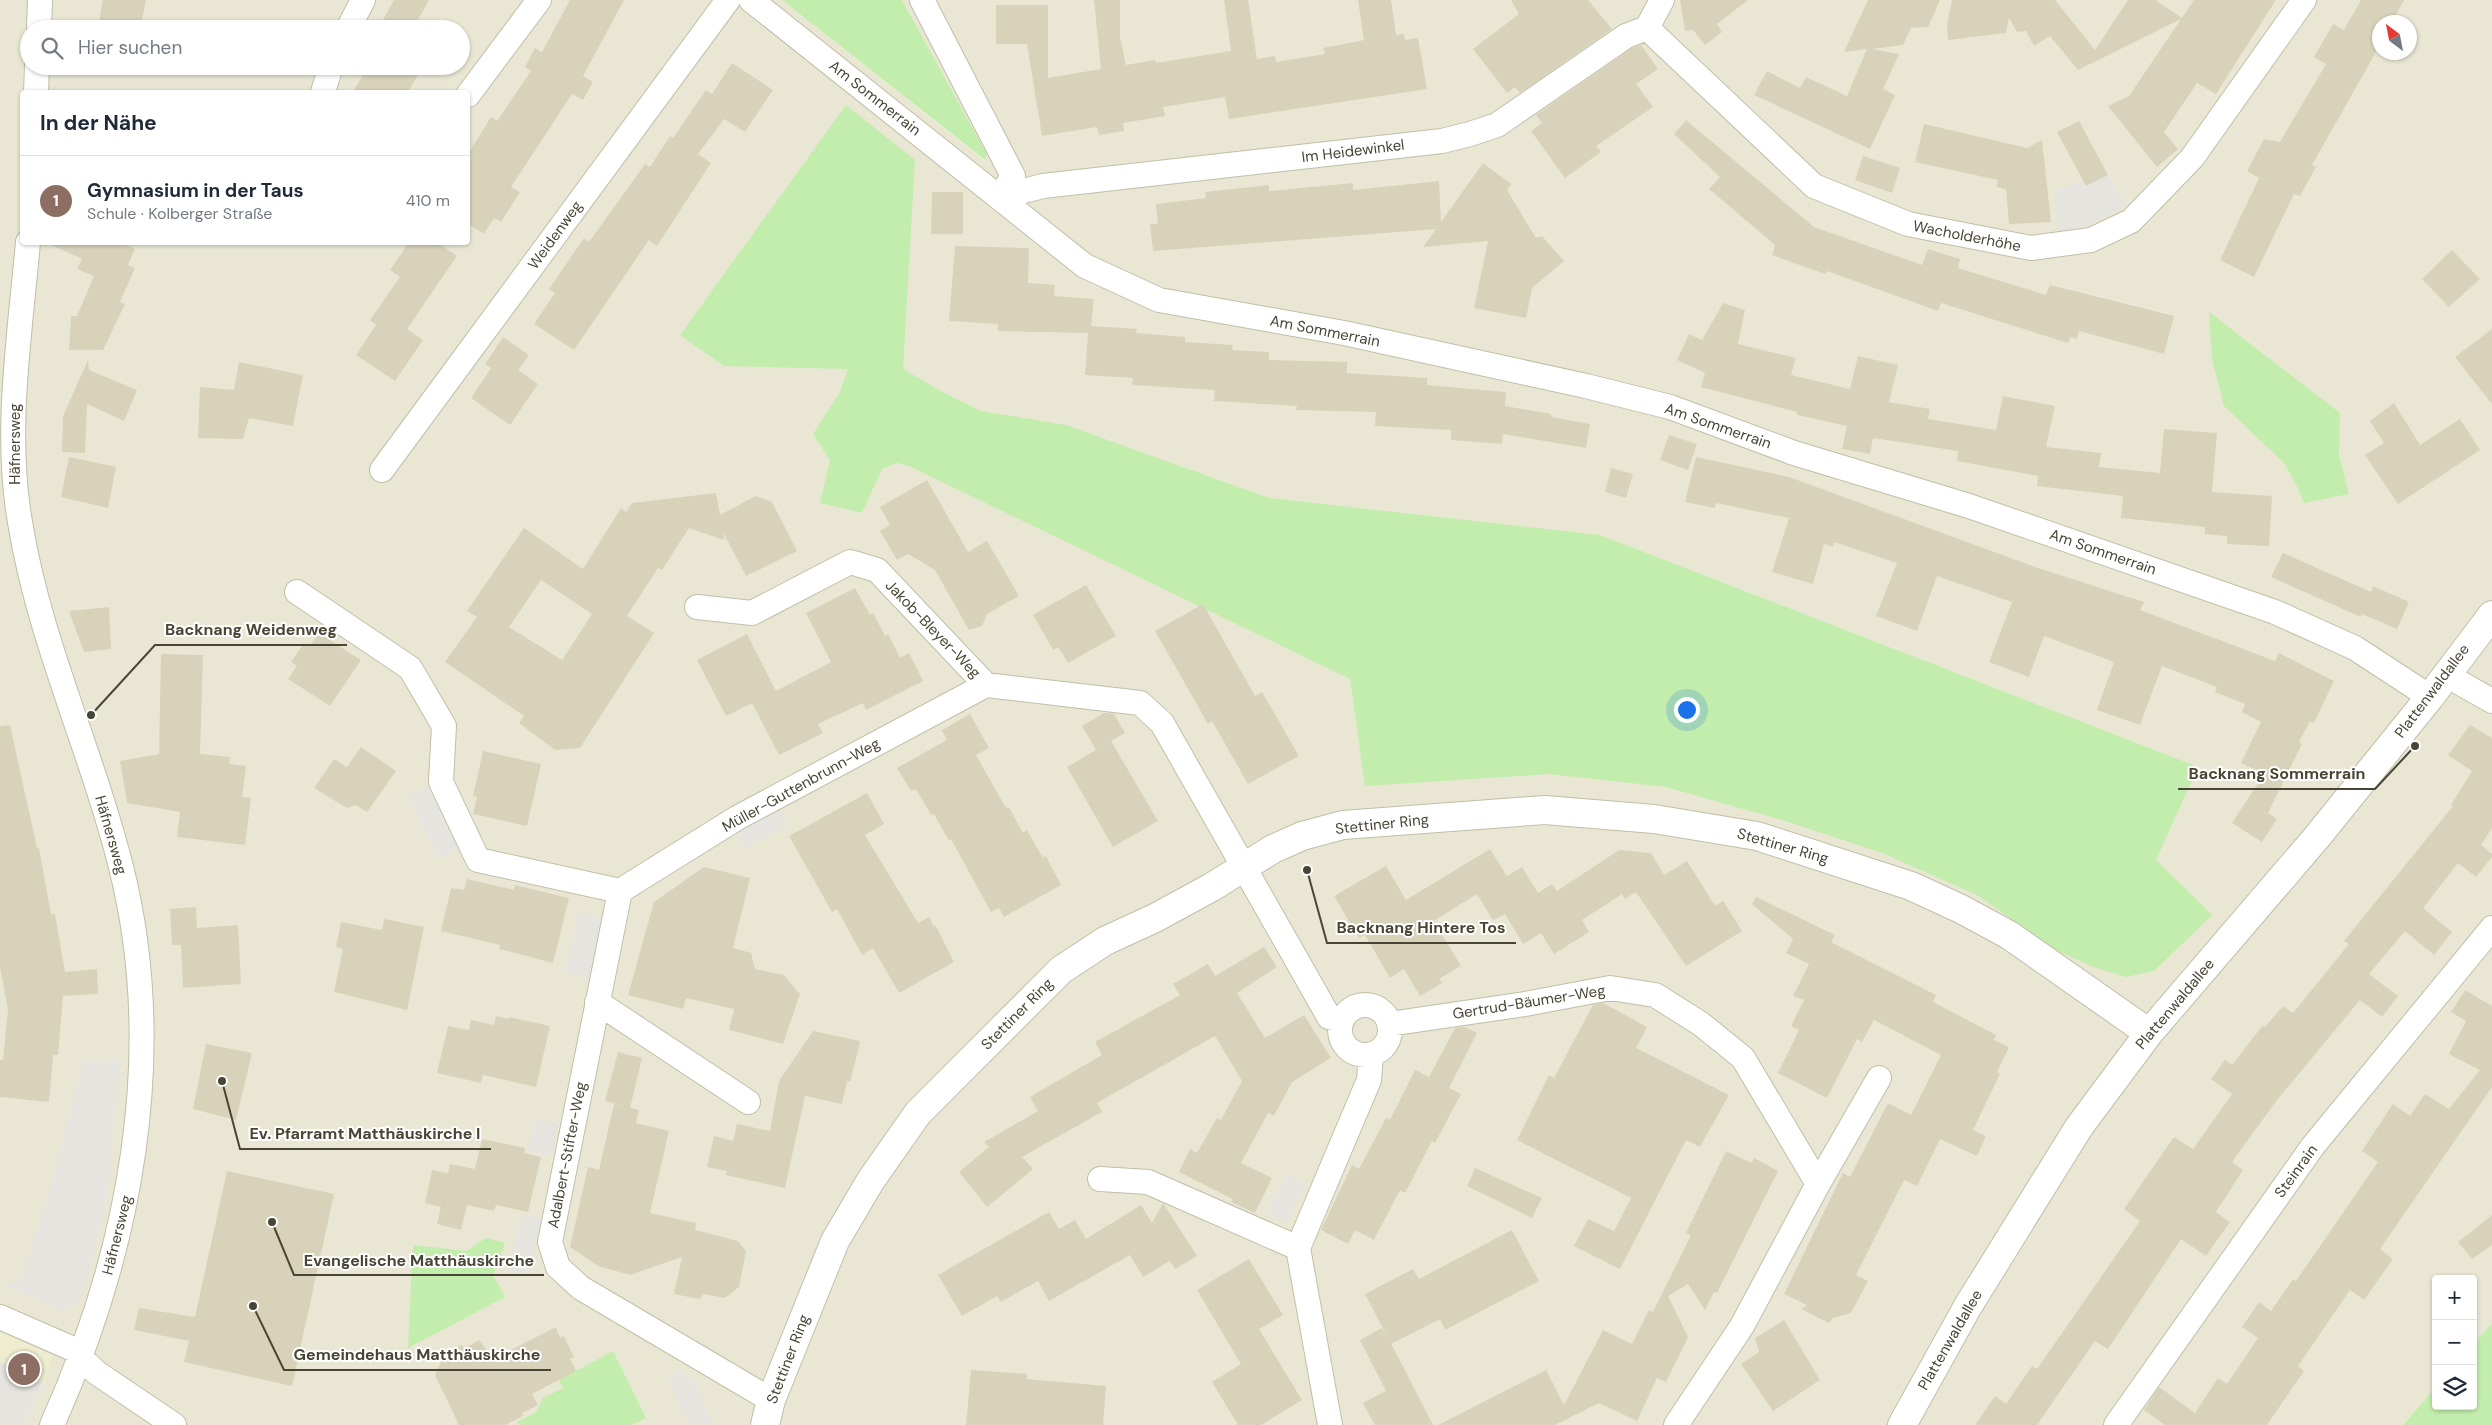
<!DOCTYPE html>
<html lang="de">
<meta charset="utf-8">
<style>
body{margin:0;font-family:"DM Sans",sans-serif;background:#f6f6f7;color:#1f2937}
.controls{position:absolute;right:15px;bottom:15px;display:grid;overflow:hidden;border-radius:5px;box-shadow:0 1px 4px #0004}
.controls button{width:45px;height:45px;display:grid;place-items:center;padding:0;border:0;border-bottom:1px solid #e0e1e3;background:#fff;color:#1f2937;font:25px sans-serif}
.compass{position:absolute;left:2372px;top:15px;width:45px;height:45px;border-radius:50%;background:#fff;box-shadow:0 1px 4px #0004;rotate:328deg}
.you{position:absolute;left:1686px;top:709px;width:18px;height:18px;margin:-12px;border:4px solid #fff;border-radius:50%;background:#1a73e8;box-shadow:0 0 0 8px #1a73e833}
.badge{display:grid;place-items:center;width:32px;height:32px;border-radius:50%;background:#db2777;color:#fff;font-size:16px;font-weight:700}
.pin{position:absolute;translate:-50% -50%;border:2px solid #fff;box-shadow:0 1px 5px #0006}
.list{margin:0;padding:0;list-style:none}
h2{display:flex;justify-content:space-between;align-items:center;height:65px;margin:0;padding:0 20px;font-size:21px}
h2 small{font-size:16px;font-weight:400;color:#747a83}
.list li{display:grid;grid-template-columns:32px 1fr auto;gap:15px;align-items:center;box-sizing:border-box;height:90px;padding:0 20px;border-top:1px solid #e0e1e3}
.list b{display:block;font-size:19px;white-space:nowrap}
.list p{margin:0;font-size:16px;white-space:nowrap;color:#747a83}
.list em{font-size:16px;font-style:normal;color:#747a83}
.icon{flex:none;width:28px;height:28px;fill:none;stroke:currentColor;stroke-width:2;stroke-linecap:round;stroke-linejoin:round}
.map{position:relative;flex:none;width:2492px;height:1425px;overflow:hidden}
.search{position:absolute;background:#fff;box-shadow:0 1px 4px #0004;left:20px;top:20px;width:450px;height:55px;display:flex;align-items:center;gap:12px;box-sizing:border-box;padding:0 18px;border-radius:28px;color:#747a83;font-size:19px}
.panel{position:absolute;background:#fff;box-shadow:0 1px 4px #0004;left:20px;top:90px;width:450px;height:155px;border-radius:5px}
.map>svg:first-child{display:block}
.residential{fill:#e9e7d4;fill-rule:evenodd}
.education{fill:#efedcf}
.green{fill:#c2edac}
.parking{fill:#e6e4df}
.building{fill:#d8d2bb;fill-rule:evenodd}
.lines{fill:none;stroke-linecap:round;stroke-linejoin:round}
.minor-casing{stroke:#c1bea8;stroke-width:26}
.tertiary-casing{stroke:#c1bea8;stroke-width:30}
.minor{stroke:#fff;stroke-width:24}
.tertiary{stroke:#fff;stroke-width:28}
.labels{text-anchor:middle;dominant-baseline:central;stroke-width:4;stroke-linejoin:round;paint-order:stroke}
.street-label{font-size:15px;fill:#494535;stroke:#fff}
.leader{fill:none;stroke:#494535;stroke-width:2}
.callout-dot{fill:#494535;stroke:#fff;stroke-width:2}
.callout-label{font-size:16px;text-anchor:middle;font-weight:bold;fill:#494535;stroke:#fff;stroke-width:4;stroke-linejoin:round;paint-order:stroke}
</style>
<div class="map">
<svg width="2492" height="1425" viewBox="0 0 2492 1425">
<rect width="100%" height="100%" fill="#f5f4e7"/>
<!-- residential -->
<path class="residential" d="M0 0H782L984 160 987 154 902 0H2492V1323L2473 1345V1279H2436V1387L2403 1425H24L44 1383 52 1355 0 1333ZM2380 22H2410V52H2380ZM29 29H461V66H29ZM22 92H468V242H22Z"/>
<!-- education -->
<path class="education" d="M0 1333 52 1355 44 1383 24 1425H0Z"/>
<!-- green -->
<path class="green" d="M782 0H902L987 154 985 160Z
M846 105 915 160 903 369 946 394 981 411 1066 425 1269 498 1600 535 2198 767 2156 860 2212 915 2154 971 2126 977 2093 967 2058 951 1977 895 1882 853 1782 820 1666 787 1549 774 1365 786 1350 679 909 466 897 463 882 469 862 513 820 503 830 460 813 434 840 392 848 369 724 366 680 335Z
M2209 312 2340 413 2339 455 2349 494 2304 503 2296 484 2284 463 2224 406 2212 359Z
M486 1238 505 1243 493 1275 505 1297 408 1348 413 1245 466 1251Z
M2492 1323V1425H2403L2436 1387V1406H2473V1345Z
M613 1351 646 1418 632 1425H519L517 1422 536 1412 543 1398 563 1388 559 1380Z"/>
<!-- parking -->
<path class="parking" d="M2108 175 2126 205 2093 223 2060 231 2055 190 2082 182 2086 186Z
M429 786 459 849 439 859 408 796Z
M777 804 788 825 745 848 734 828Z
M578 912 601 917 589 978 565 973Z
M121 1060 107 1196 93 1258 79 1303 63 1311 5 1286 20 1278 28 1259 51 1184 83 1061Z
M534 1119 558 1124 552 1155 528 1151Z
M1287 1174 1306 1184 1286 1223 1266 1213Z
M522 1214 542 1219 527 1275 508 1270Z
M0 1362 44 1383 24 1425H0Z
M681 1370 696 1383 713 1425H690L667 1379Z"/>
<!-- building -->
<path class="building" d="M103 0H146L140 29 99 21Z
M394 0H429L413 29H378Z
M570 0H624L583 76 593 82 583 100 572 94 511 187 520 192 501 222 494 218 484 234 468 224V154L491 117 497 121 531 71 525 67 535 48 542 52Z
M1094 0H1120V38L1126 65 1155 60 1156 63 1231 51 1224 0H1248L1257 59 1275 56 1276 62 1325 54 1323 48 1364 40 1358 0H1391L1396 35 1404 34 1405 40 1418 38 1427 89 1229 119 1225 97 1163 107 1165 116 1123 123 1124 131 1099 135 1097 127 1042 136 1027 44H996V5H1048V78L1101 69Z
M1511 0H1588L1612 29 1520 93 1515 87 1507 93 1473 49 1519 14Z
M1680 0H1748L1717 24 1722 32 1705 45 1693 30 1685 31Z
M1868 0H1940L1928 27 1911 28 1903 45 1872 49 1899 54 1883 89 1895 95 1870 149 1754 95 1767 71 1800 88 1806 77 1847 96 1867 49 1844 52Z
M1952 0H2055L2095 50 2128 0H2155L2182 18 2194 0H2276L2216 94 2197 83 2164 132 2178 149 2157 167 2108 106 2129 96 2181 19 2078 70 2050 36 2034 46 2026 31 2017 32 2009 18 2006 33 1948 40 1947 25Z
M2361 0H2404L2392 22H2380V45L2312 165 2316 167 2300 196 2294 194 2254 277 2220 260 2259 178 2247 171 2264 139 2280 142 2326 64 2314 57 2333 24 2344 30Z
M1641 45 1658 69 1636 84 1653 107 1596 146 1601 152 1565 178 1531 131 1542 123 1536 115 1632 48Z
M732 63 773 90 745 132 724 119 698 154 711 163 657 246 649 240 574 350 534 324 555 293 549 289 584 238 589 242 645 164 650 167 670 136 673 138 706 90 712 94Z
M368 66H423L408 92H353Z
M1686 120 1814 227 1922 265 1928 249 1960 259 1958 268 2046 295 2050 285 2174 316 2164 354 2079 331 2077 339 2070 337 2068 343 1941 303 1938 311 1827 271 1825 274 1772 255 1775 245 1709 189 1720 177 1674 134Z
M2079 121 2108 175 2086 186 2057 132Z
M1924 124 2027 148 2042 140 2051 222 2009 224 2006 189 1996 187 1998 180 1915 162Z
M1863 156 1900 168 1892 193 1855 180Z
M1483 163 1511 184 1507 190 1536 238 1542 236 1564 261 1532 288 1526 318 1474 308 1488 241 1423 247 1436 229 1153 251 1150 224H1158L1156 204 1206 198 1205 192 1269 185V191L1353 183V190L1439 181 1441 222Z
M932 192H963V234H931Z
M45 242H120L135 249 128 265 135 268 120 302 125 304 103 350H69L71 316H77L94 276 77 269 82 259Z
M409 242H437L457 256 407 329 423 340 395 381 356 355 376 325 370 320 400 277 390 270Z
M955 246 1029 248 1028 283 1055 285 1054 296 1094 299 1091 326 1137 329 1136 333 1185 337V342L1233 345 1232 350 1269 352V360L1347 362V373L1427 378V385L1506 392 1505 406 1551 414V417L1590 424 1586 448 1503 434 1502 444 1451 440V430L1375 426 1376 412 1296 410 1297 406 1214 401 1215 390 1132 385 1133 378 1085 375 1088 333 998 331V324L949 321Z
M2452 250 2480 279 2449 307 2422 279Z
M1723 303 1745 310 1738 344 1796 358 1791 375 1850 389 1858 356 1898 365 1889 402 1930 409 1928 419 1996 430 2003 396 2055 406 2046 447 2101 453 2099 467 2160 473 2164 429 2217 433 2212 492 2272 496 2269 546 2227 544V536L2205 534V527L2121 518 2123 496 2037 486 2038 476 1957 461 1958 451 1873 438 1870 454 1842 449 1847 426 1797 415V412L1701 387 1705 373 1677 360 1689 334 1702 340Z
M2492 329V404L2455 357Z
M503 337 529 355 518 370 538 384 510 425 471 398 491 368 485 364Z
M88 360 89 370 137 390 124 421 87 404 85 453 62 452 63 416Z
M239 362 303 375 293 426 249 418 243 439 198 438 200 387 234 390Z
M2394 403 2420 445 2460 419 2480 450 2398 504 2365 455 2384 443 2370 421Z
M1669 435 1697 444 1688 470 1660 460Z
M69 457 116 467 108 508 61 497Z
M1696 457 1789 477 2038 568 2144 602 2140 610 2275 661 2279 653 2334 681 2314 723 2310 721 2299 742 2302 744 2268 813 2277 819 2262 842 2232 823 2264 774 2241 763 2261 722 2242 712 2245 704 2215 692 2217 687 2162 666 2140 725 2097 710 2114 662 2044 636 2029 677 1989 662 2012 602 1937 576 1917 631 1876 616 1897 563 1834 542 1833 547 1824 544 1813 584 1772 572 1789 518 1716 503 1715 508 1685 502Z
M1611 468 1633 474 1626 498 1605 492Z
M927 480 968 552 987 541 1019 596 987 614 982 626 969 630 935 570 908 554 897 560 880 531 890 525 880 507Z
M716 493 720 515 756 496 772 502 797 551 746 576 723 532 724 540 689 528 662 570 658 568 627 616 654 633 580 748 555 750 519 723 524 716 445 662 477 617 467 611 524 528 583 569 621 508 626 512 632 503ZM541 580 592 614 562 660 509 627Z
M2283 553 2371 592 2373 586 2409 602 2397 629 2362 614 2361 617 2271 577Z
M1086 585 1116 636 1068 663 1058 647 1053 650 1033 615Z
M855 588 870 615 873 613 885 636 888 634 900 658 909 653 923 681 866 710 863 703 818 724 823 733 779 755 752 703 726 716 697 660 747 634 776 691 831 662 806 613Z
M1203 604 1255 696 1262 692 1299 756 1248 784 1212 721 1208 724 1155 631Z
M109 607 111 649 84 652 69 611Z
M319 633 361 660 330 706 288 679 297 666 291 662 304 643 310 646Z
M161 654 203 655 200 754 230 757 229 764 246 766 242 797 251 798 245 845 177 837 180 812 127 803 120 761 159 754Z
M1104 713 1114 714 1125 733 1096 750 1082 726Z
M970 714 989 748 976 755 1006 808 1009 807 1023 833 1027 830 1043 858 1046 856 1061 885 1004 917 999 908 991 912 951 839 949 841 934 814 931 815 916 789 911 791 897 768 947 740 942 730Z
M10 725 37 848H39L51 914H55L65 972 97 969 98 994 63 996 58 1055H53L49 1102 0 1097V1060H3L8 1010 0 967V726Z
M2470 725 2492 738V828L2481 845 2492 854V857L2476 877 2458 863 2423 908 2452 932 2434 955 2405 931 2369 974 2398 996 2382 1017 2360 1000 2277 1100 2232 1162 2243 1170 2216 1212 2230 1222 2206 1256 2181 1239 2108 1349 2095 1341 2037 1425H1975L1995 1396 2006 1404 2032 1366 2037 1369 2140 1221 2124 1209 2174 1137 2193 1149 2232 1094 2211 1079 2225 1060 2232 1065 2263 1025 2265 1027 2283 1006 2293 1013 2349 944 2344 941 2453 806 2451 805 2472 771 2448 755Z
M1111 741 1158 821 1113 847 1067 767Z
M361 747 396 771 367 812 356 805 347 808 314 788 334 759 347 767Z
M483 751 541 764 527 826 473 814 477 797 473 796Z
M867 793 884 824 865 835 918 923 929 917 934 927 936 926 954 962 899 993 873 948 862 955 837 909 832 912 789 836Z
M1490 849 1507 876 1522 867 1538 893 1552 884 1557 891 1619 850 1651 853 1664 875 1687 861 1715 906 1723 901 1742 931 1686 966 1636 892 1625 899 1622 894 1582 920 1589 932 1554 954 1541 933 1523 944 1505 914 1493 920 1477 894 1434 921 1461 966 1439 979 1442 983 1420 996 1404 969 1390 978 1365 935 1359 938 1334 896 1386 866 1406 900Z
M704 867 750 878 733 948 751 953 755 969 784 975 800 994 783 1044 729 1030 734 1009 686 998 683 1009 628 995 654 902Z
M467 879 514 890 515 885 569 898 553 963 499 949 500 945 441 931 451 888 464 890Z
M1756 897 1835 935 1831 942 1936 995 1933 1002 1996 1035 1994 1040 2009 1047 1997 1072 2000 1074 1973 1130 1986 1136 1977 1156 1940 1139 1917 1186 1904 1180 1856 1275 1868 1281 1851 1313 1833 1318 1829 1323 1801 1309 1807 1305 1784 1294 1843 1173 1850 1177 1888 1103 1911 1115 1941 1055 1874 1020 1862 1042 1857 1039 1827 1098 1778 1073 1799 1030 1791 1026 1804 1000 1793 996 1809 964 1786 953 1793 939 1752 904Z
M196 907 197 928 238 925 241 984 183 988 181 945H172L170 909Z
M384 919 424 927 407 1010 334 992 343 949 336 947 341 922 382 930Z
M1264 947 1277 967 1237 993 1265 1038 1304 1015 1331 1058 1292 1082 1274 1116 1268 1113 1241 1163 1272 1178 1255 1213 1231 1202 1233 1199 1179 1172 1190 1149 1197 1153 1217 1118 1221 1120 1242 1081 1215 1036 1097 1103 1102 1112 1022 1157 1033 1169 987 1207 959 1172 989 1147 984 1142 1038 1111 1030 1097 1102 1055 1095 1042 1180 995 1173 984 1208 964 1215 976Z
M2465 990 2492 1006V1087L2380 1249 2393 1259 2364 1300 2350 1290 2298 1366 2304 1371 2267 1425H2165L2144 1410 2159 1387 2195 1413 2218 1378 2227 1384 2258 1338 2242 1327 2259 1302 2271 1311 2293 1279 2296 1281 2378 1162 2362 1151 2393 1104 2410 1116 2425 1094 2449 1109 2480 1070 2449 1054 2466 1021 2451 1012Z
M1603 1003 1647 1027 1636 1048 1729 1095 1700 1147 1686 1140 1620 1269 1574 1246 1588 1219 1614 1231 1631 1198 1517 1140 1549 1075 1554 1078 1593 1005Z
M496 1016 509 1019V1017L550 1026 536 1087 483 1075 481 1083 437 1073 448 1026 469 1030 471 1020 494 1025Z
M1465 1027 1477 1033 1449 1088 1461 1094 1435 1143 1432 1141 1405 1193 1400 1190 1374 1240 1355 1230 1348 1244 1321 1230 1352 1165 1359 1169 1386 1118 1390 1120 1415 1070 1429 1077 1455 1028Z
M813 1031 860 1041 859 1047 850 1082 847 1081 842 1104 805 1096 785 1188 726 1175 727 1171 707 1167 714 1136 733 1141 737 1124 770 1131 779 1081Z
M206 1044 252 1053 236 1120 193 1109Z
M618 1052 642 1058 630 1108 605 1101Z
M614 1104 639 1110 636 1123 669 1131 650 1213 696 1223 695 1230 738 1241 746 1251 739 1287 725 1298 704 1294 699 1299 674 1294 682 1257 630 1275 598 1266 570 1247 588 1167 599 1170Z
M482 1139 525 1148 524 1153 541 1157 528 1212 496 1205 494 1211 467 1205 461 1230 437 1224 441 1207 425 1203 432 1170 448 1173 450 1164 475 1169Z
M1726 1151 1751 1163 1754 1158 1778 1171 1717 1293 1714 1292 1705 1310 1688 1284 1668 1296 1688 1337 1666 1382 1657 1378 1637 1421 1599 1403 1555 1425H1438L1546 1370 1564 1405 1603 1330 1632 1344 1649 1310 1653 1312 1691 1235 1686 1233Z
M1475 1168 1542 1198 1532 1218 1467 1186Z
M227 1171 334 1194 292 1386 184 1362 189 1341 134 1330 139 1308 195 1317Z
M1163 1203 1197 1256 1175 1269 1170 1261 1143 1277 1130 1255 1049 1301 1038 1281 1001 1302 997 1296 962 1316 938 1275 1049 1212 1059 1229 1075 1220 1086 1239 1141 1205 1152 1223Z
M2492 1215V1245L2472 1259 2458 1242Z
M1512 1230 1539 1281 1445 1330 1440 1319 1391 1344 1365 1294 1413 1269 1419 1279Z
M1249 1259 1283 1315 1259 1329 1302 1400 1261 1425H1238L1212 1382 1241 1364 1197 1290Z
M1784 1320 1820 1380 1773 1411 1741 1364 1759 1352 1755 1338Z
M556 1327 560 1338 564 1336 574 1357 570 1359 576 1371 532 1394 538 1405 522 1413 523 1416 505 1425H459L435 1375 444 1355 462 1345 464 1349 479 1340 493 1359Z
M1382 1328 1395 1351 1433 1425H1375L1363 1403 1386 1391 1360 1340Z
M971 1370 1027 1374V1379L1106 1386 1103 1425H966Z"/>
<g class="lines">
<!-- minor casing -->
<g class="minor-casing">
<path id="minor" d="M751 0 1085 266 1159 300 1344 333 1586 386 1670 407 1794 453 1969 506 2275 612 2355 648 2430 697
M922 0 1013 176 1000 197
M1647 28 1814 186 1908 224 2031 248 2091 240 2131 221 2192 158 2304 0
M39 29 40 0
M348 29 363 0
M36 92 37 66
M323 92 331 66
M468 95 539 0
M1000 197 1043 186 1442 141 1470 134 1497 125 1626 36 1647 28 1662 0
M28 242C20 334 4 431 20 522 39 641 92 751 121 867 168 1054 130 1252 52 1425
M382 470 728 0
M297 592 410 668 444 726 441 782 478 860 620 891 550 1242 558 1267 581 1288 771 1400
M697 607 752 613 850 562 877 570 986 685 1140 703 1162 723 1329 1017 1342 1020
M2446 675 2492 701
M620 891 737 818 986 685
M597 1002 748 1102
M1340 1030a25 25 0 1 1 50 0a25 25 0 1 1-50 0Z
M1389 1024 1525 1004 1610 988 1655 995 1701 1024 1743 1058 1818 1184 1742 1326 1676 1425
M1100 1179 1148 1182 1298 1248
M1818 1184 1879 1078
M0 1317 80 1352
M80 1352 86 1363 97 1373 174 1425
M1330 1425 1298 1248 1369 1080 1371 1054
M2116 1425 2313 1146 2492 928"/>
</g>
<!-- tertiary casing -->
<g class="tertiary-casing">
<path id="tertiary" d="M765 1425 771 1400 835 1241 871 1180 918 1113 1061 970 1105 941 1155 918 1212 887 1273 849 1302 836 1343 825 1545 810 1654 819 1757 836 1911 886 1961 909 2009 935 2149 1033
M1902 1425 1968 1306 2079 1127 2149 1033 2317 837 2430 697 2492 615"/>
</g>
<!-- minor -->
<use href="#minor" class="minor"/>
<!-- tertiary -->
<use href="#tertiary" class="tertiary"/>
</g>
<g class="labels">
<!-- street labels -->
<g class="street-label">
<text transform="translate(875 98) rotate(38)">Am Sommerrain</text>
<text transform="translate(1353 151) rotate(-7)">Im Heidewinkel</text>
<text transform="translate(555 235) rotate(-54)">Weidenweg</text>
<text transform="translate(1967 236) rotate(11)">Wacholderhöhe</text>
<text transform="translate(1325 331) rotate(11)">Am Sommerrain</text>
<text transform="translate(1718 426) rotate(19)">Am Sommerrain</text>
<text transform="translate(15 444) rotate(-90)">Häfnersweg</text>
<text transform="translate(2103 552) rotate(19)">Am Sommerrain</text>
<text transform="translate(933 629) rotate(46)">Jakob-Bleyer-Weg</text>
<text transform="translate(2432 691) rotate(-53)">Plattenwaldallee</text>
<text transform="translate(801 785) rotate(-29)">Müller-Guttenbrunn-Weg</text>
<text transform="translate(1382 824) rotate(-6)">Stettiner Ring</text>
<text transform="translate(111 835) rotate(74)">Häfnersweg</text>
<text transform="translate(1783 846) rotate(16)">Stettiner Ring</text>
<text transform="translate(1529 1002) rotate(-9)">Gertrud-Bäumer-Weg</text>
<text transform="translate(2175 1004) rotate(-50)">Plattenwaldallee</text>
<text transform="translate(1017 1014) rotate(-45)">Stettiner Ring</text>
<text transform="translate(567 1155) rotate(-79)">Adalbert-Stifter-Weg</text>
<text transform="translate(2296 1171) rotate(-54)">Steinrain</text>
<text transform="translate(117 1235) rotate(-76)">Häfnersweg</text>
<text transform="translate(1950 1340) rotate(-60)">Plattenwaldallee</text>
<text transform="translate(788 1359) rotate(-69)">Stettiner Ring</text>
</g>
</g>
<!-- callouts -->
<path class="leader" d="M91 715L155 645H347M2415 746L2375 789H2178M1307 870L1327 943H1516M222 1081L240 1149H491M272 1222L294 1275H544M253 1306L284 1370H551"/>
<g class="callout-dot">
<circle cx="91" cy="715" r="5"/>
<circle cx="2415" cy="746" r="5"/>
<circle cx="1307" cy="870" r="5"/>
<circle cx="222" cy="1081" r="5"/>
<circle cx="272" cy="1222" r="5"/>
<circle cx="253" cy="1306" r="5"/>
</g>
<g class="callout-label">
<text x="251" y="635">Backnang Weidenweg</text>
<text x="2277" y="779">Backnang Sommerrain</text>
<text x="1421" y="933">Backnang Hintere Tos</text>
<text x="365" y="1139">Ev. Pfarramt Matthäuskirche I</text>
<text x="419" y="1266">Evangelische Matthäuskirche</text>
<text x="417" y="1360">Gemeindehaus Matthäuskirche</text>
</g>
</svg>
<div class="controls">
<button>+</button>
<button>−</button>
<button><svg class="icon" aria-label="layers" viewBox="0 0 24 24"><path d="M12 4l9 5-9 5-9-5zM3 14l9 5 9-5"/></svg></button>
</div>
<svg class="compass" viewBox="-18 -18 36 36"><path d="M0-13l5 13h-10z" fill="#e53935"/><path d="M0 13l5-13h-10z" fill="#747a83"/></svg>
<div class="you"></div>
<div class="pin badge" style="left:24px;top:1369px;background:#8d6e63">1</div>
<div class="search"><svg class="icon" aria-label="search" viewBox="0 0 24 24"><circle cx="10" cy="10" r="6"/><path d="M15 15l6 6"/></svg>Hier suchen</div>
<section class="panel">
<h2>In der Nähe<small></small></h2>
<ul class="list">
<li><span class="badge" style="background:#8d6e63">1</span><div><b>Gymnasium in der Taus</b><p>Schule · Kolberger Straße</p></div><em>410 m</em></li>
</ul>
</section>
</div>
